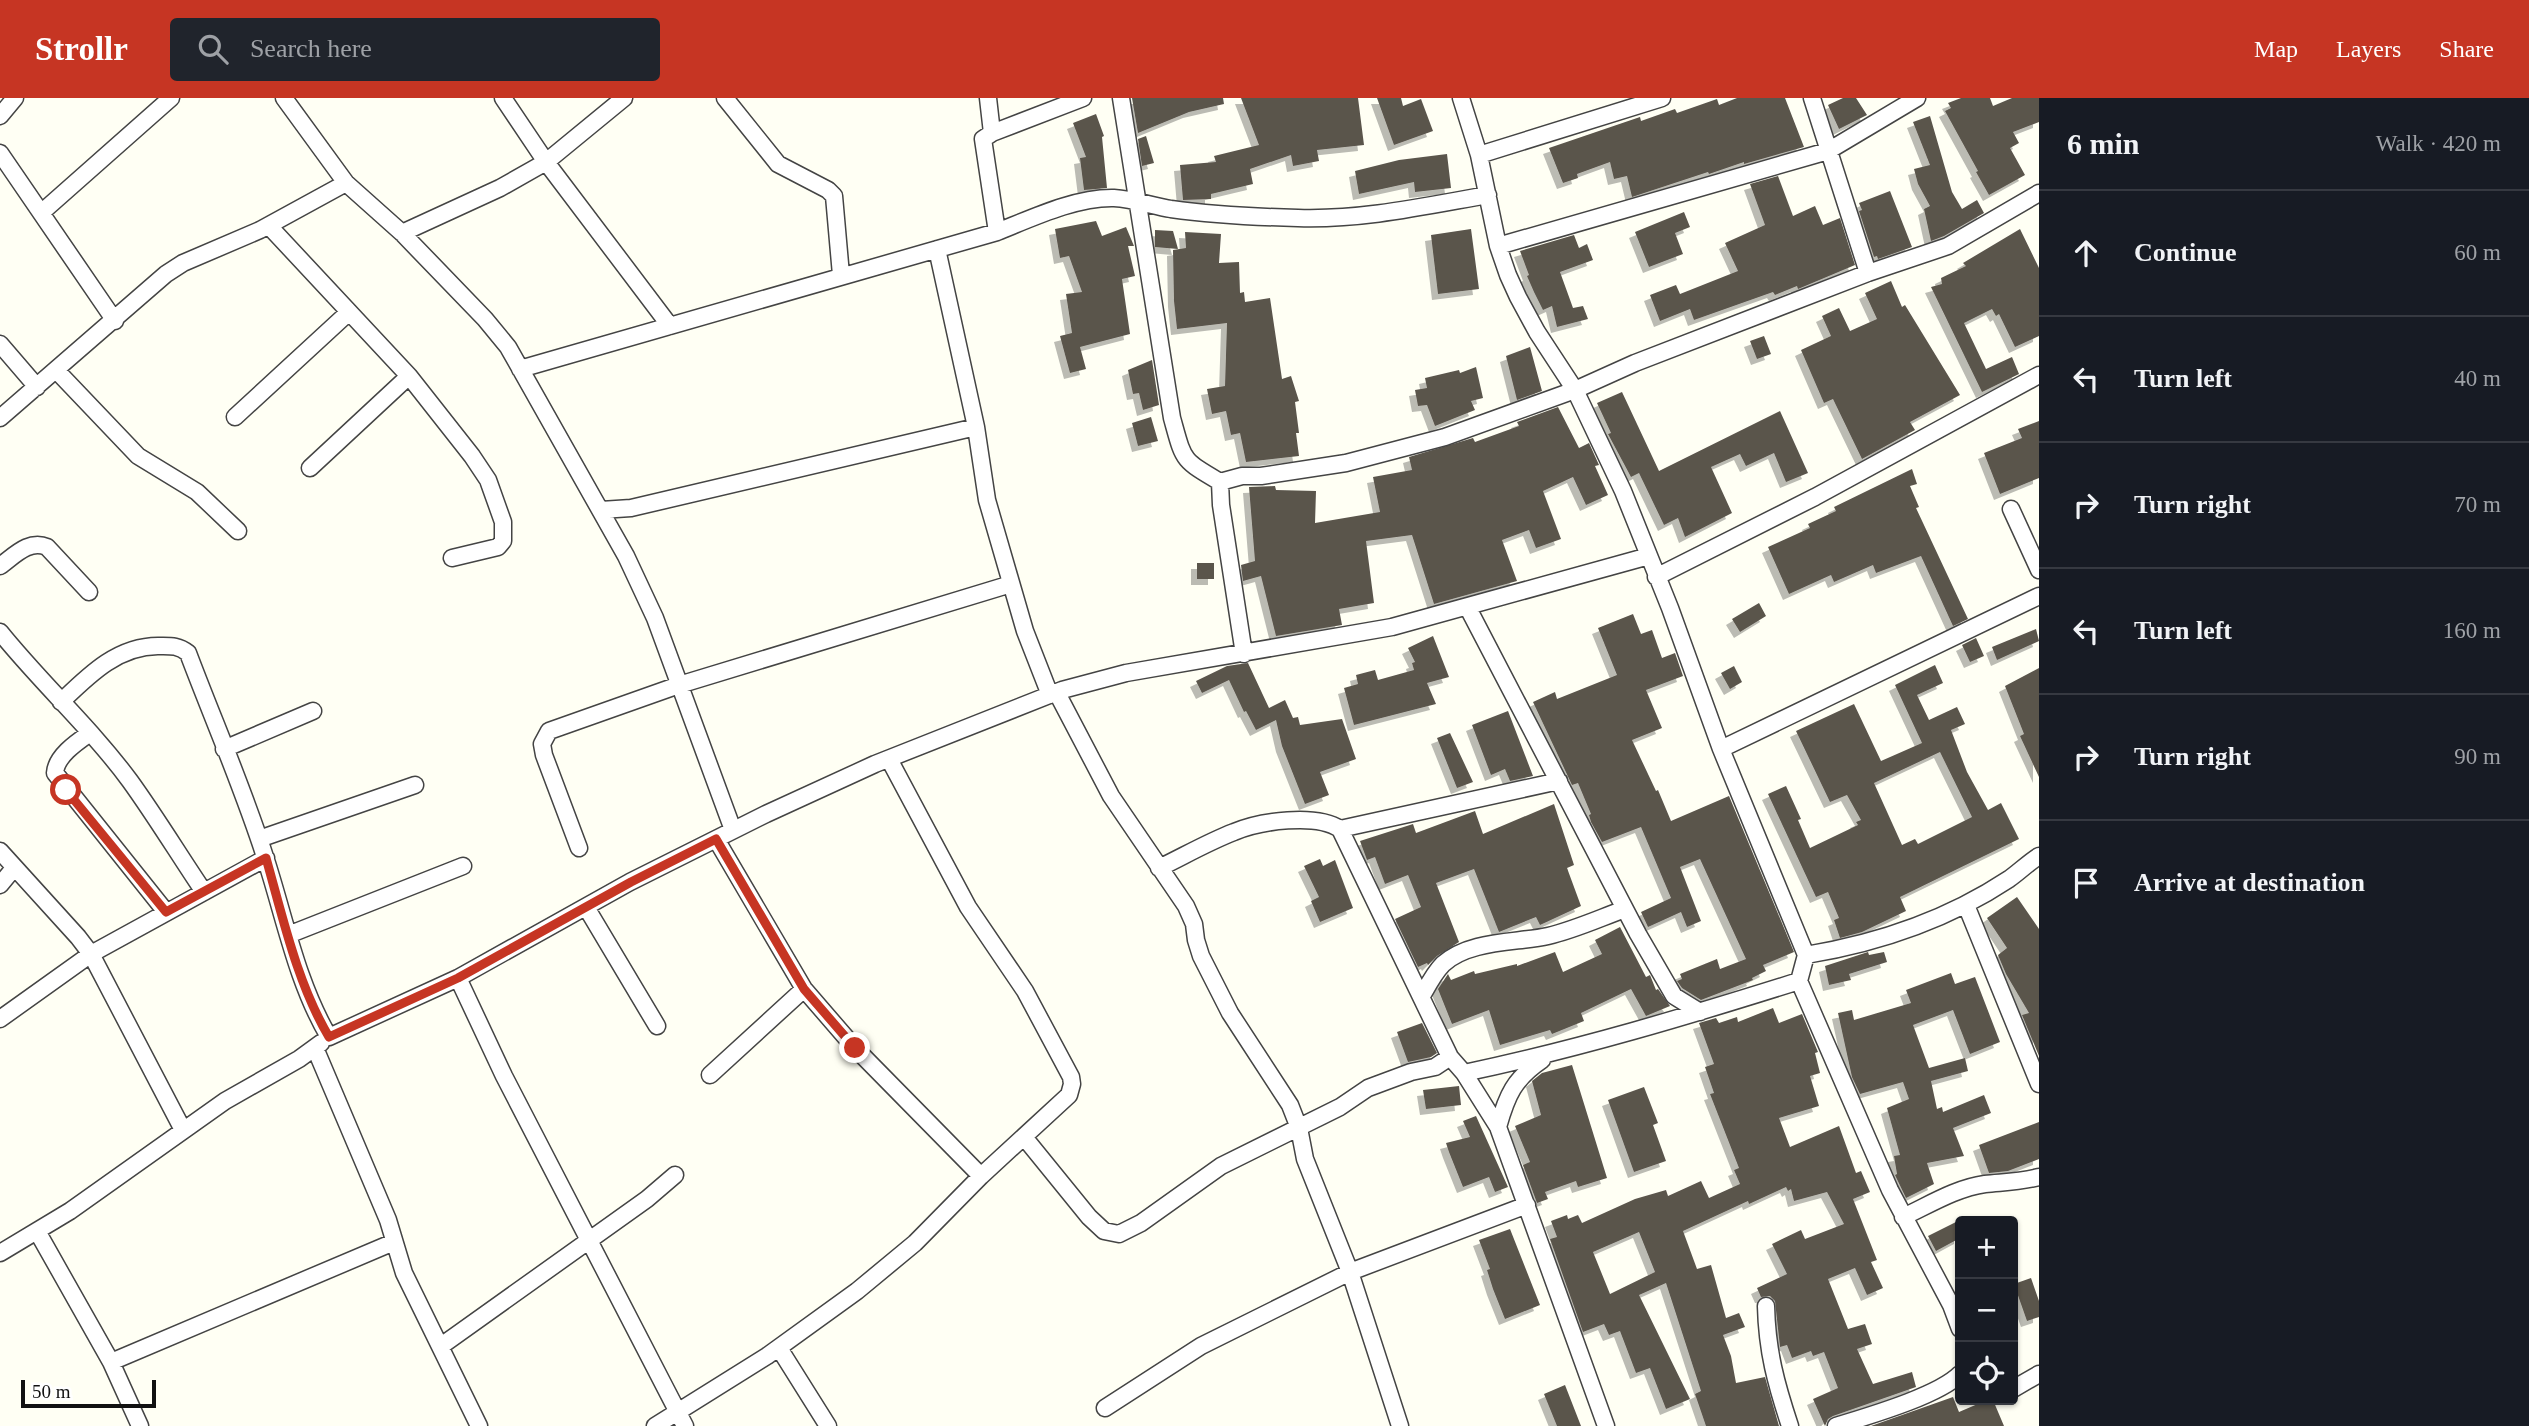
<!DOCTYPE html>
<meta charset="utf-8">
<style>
body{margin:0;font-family:Georgia,serif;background:#20242c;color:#f1f3f6}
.controls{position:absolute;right:21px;bottom:21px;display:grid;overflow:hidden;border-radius:7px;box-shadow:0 2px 5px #0004}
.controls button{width:63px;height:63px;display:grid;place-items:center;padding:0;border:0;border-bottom:2px solid #363941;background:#171b24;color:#f1f3f6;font:35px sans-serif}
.scale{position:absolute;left:21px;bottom:18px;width:135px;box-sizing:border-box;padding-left:7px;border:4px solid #111;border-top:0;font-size:19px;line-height:24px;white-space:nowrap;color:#111;-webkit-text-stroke:5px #fff;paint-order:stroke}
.stop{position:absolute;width:21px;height:21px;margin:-16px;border:5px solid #c63523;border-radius:50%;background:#fff}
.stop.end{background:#c63523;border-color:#fff;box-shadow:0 2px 7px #0008}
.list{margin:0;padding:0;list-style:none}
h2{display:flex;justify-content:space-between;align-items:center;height:91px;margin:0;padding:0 28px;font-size:30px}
h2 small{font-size:23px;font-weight:400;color:#9ea1a6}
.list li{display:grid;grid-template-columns:46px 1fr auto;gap:21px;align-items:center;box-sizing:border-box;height:126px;padding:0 28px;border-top:2px solid #363941}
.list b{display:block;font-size:26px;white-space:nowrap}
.list em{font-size:23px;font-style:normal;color:#9ea1a6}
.icon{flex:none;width:38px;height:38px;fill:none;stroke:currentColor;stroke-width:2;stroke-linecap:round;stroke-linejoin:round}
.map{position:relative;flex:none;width:2039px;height:1328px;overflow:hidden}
header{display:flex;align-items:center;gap:42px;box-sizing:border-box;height:98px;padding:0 35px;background:#c63523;color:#fff}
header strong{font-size:33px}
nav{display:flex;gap:38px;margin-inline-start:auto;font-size:24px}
.search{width:490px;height:63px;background:#20242c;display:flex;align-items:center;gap:18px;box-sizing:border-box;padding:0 24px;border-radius:7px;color:#9ea1a6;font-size:26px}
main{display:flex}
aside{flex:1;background:#171b24}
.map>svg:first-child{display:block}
.building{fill:#5a544c;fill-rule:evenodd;filter:url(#shadow)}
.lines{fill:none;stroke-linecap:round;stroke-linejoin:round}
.minor-casing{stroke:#444;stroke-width:19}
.minor{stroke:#fff;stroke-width:16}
.route{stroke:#c63523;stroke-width:9}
</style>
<header>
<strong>Strollr</strong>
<div class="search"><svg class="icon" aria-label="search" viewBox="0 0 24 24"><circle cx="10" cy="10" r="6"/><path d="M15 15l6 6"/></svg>Search here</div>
<nav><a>Map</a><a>Layers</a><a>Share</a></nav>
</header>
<main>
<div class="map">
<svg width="2039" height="1328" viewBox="0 0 2039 1328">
<defs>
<filter id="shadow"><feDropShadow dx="-6" dy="6" stdDeviation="0" flood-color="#0004"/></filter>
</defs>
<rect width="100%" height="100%" fill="#fffff4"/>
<!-- building -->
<path class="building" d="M1132 0H1223L1224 6 1189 14 1138 35Z
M1241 0H1358L1364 47 1317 52 1319 63 1293 68 1291 57 1250 71 1253 86 1211 96V101L1183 102 1180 67 1216 64 1214 58 1259 47Z
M1377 0H1401L1403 8 1421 1 1433 33 1394 47Z
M1737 0H1785L1804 49 1744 66V64L1709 76 1708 74 1632 99 1627 78 1614 81 1610 64 1577 76 1578 80 1563 85 1549 50 1640 19 1641 23 1675 11 1677 15 1717 1 1719 7Z
M1843 0H1856L1867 17 1839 31 1828 7Z
M1961 0H1990L1993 8 2012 0H2039V24L2013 34 2019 45 2010 50 2025 77 1989 97 1976 74 1978 73 1945 13 1951 10 1948 5Z
M1096 16 1104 38 1102 39 1107 90 1084 92 1080 60 1086 59 1073 25Z
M1930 18 1952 94 1962 111 1977 102 1984 115 1944 138 1931 143 1924 111 1930 108 1918 86 1914 71 1930 67 1913 24Z
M1146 38 1154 65 1142 68 1138 41Z
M1447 56 1451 90 1415 94 1414 84 1359 96 1355 73 1399 62Z
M1778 78 1793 118 1815 108 1823 127 1840 120 1855 167 1798 191 1797 188 1775 197 1773 194 1694 222 1690 211 1660 223 1650 197 1676 187 1680 196 1738 173 1725 145 1765 127 1750 86Z
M1890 93 1912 149 1878 161 1877 158 1874 159 1859 113 1862 112 1859 105Z
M1684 114 1690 129 1675 135 1683 156 1649 169 1635 134Z
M1096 123 1102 138 1126 129 1134 148H1128L1135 178 1122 181 1130 236 1080 249 1086 271 1070 275 1060 238 1072 235 1066 196 1082 194 1069 158 1060 160 1055 131Z
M1471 131 1479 191 1438 196 1431 137Z
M2020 131 2039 170V238L2015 249 1999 216 1996 218 1992 211 1964 225 1986 271 2012 259 2019 276 1982 294 1931 189 1942 186 1941 180 1966 168 1963 165Z
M1155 132 1173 133 1178 151 1155 149Z
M1185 134 1221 136 1219 165 1239 164 1240 195 1244 194 1245 204 1270 200 1282 281 1291 278 1299 303 1295 304 1299 335H1296L1299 358 1246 364 1240 335 1231 337 1226 313 1212 316 1207 291 1225 288 1227 225 1177 231 1174 203 1173 152 1186 150Z
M1574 137 1579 150 1587 146 1593 162 1560 174 1573 210 1583 208 1588 221 1557 229 1552 208 1543 212 1534 194 1527 178 1529 177 1520 153Z
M1891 183 1902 209 1905 207 1960 297 1910 324 1915 332 1862 361 1833 301 1824 305 1801 252 1831 238 1822 218 1839 210 1850 233 1877 221 1865 195Z
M1764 238 1771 256 1757 261 1750 243Z
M1530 249 1542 293 1517 302 1506 258Z
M1152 262 1159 307 1143 312 1139 295 1133 296 1128 272Z
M1476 269 1483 300 1471 303 1475 312 1435 328 1427 307 1418 308 1415 292 1427 290 1425 280 1459 272 1460 275Z
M1622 294 1659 373 1780 313 1808 375 1786 384 1774 355 1746 368 1740 356 1711 369 1732 415 1685 439 1678 420 1664 427 1639 375 1631 379 1608 336 1611 335 1597 305Z
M1558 309 1579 350 1589 345 1599 367 1595 368 1608 397 1586 407 1573 379 1543 393 1561 441 1536 450 1529 432 1502 442 1517 483 1434 506 1412 437 1366 443 1374 505 1339 511 1342 527 1276 538 1261 478 1243 483 1241 467 1255 463 1249 389 1275 388 1276 392 1316 393 1315 425 1380 414 1373 379 1412 372 1409 359 1473 340 1475 344 1519 328 1517 324Z
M1151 319 1158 343 1138 348 1132 325Z
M2039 323V380L2000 396 1984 355 2022 340 2018 331Z
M1912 371 1917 386 1910 388 1919 409 1916 410 1968 521 1953 528 1921 458 1876 475 1873 467 1834 484 1831 477 1789 496 1768 449 1810 430 1808 426 1836 413 1834 409Z
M1197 465H1214V481H1197Z
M1759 505 1766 518 1740 534 1732 521Z
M1633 516 1641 536 1652 532 1662 560 1675 555 1683 578 1646 592 1662 630 1632 642 1656 693 1658 692 1671 723 1729 698 1794 854 1763 867 1766 873 1752 880 1753 882 1701 902 1682 890 1677 883 1682 881 1680 876 1717 861 1720 871 1746 861 1700 761 1680 769 1701 823 1687 829 1681 814 1648 829 1641 814 1671 800 1641 729 1602 744 1591 724 1589 717 1591 716 1578 685 1572 687 1533 604 1555 594 1557 601 1617 577 1598 530Z
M2036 531 2039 543 1997 562 1992 549Z
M1433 538 1449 579 1427 585 1436 606 1354 627 1344 590 1358 586 1356 577 1375 572 1378 582 1414 572 1412 565 1415 564 1408 550Z
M1976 540 1984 558 1970 564 1962 547Z
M1248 565 1269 610 1285 602 1293 620 1298 619 1300 627 1342 621 1356 661 1320 674 1329 697 1305 706 1282 648 1276 622 1256 632 1246 613 1244 614 1229 582 1202 595 1196 583 1227 568Z
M1935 567 1943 585 1917 597 1929 622 1957 609 1965 626 1951 632 1967 674 1988 712 2001 705 2019 741 1900 799 1906 813 1862 834 1840 840 1834 822 1839 820 1828 794 1816 799 1768 696 1786 688 1801 721 1798 722 1810 750 1858 727 1856 724 1861 722 1847 697 1830 704 1796 633 1854 606 1881 663 1922 645 1895 587ZM1940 654 1972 719 1918 746 1915 741 1902 747 1874 685Z
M1734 568 1742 584 1730 591 1721 575Z
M2039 570V679L2020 638 2024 636 2005 588Z
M1508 613 1533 678 1510 683 1505 671 1491 677 1472 627Z
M1450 635 1473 684 1457 690 1437 640Z
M1554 706 1574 767 1567 770 1581 808 1540 827 1536 819 1499 834 1474 771 1436 785 1459 844 1437 858 1428 867 1427 865 1418 869 1395 821 1421 809 1408 777 1385 786 1375 759 1367 762 1360 743 1413 726 1416 735 1475 713 1483 736Z
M1320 761 1323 768 1335 762 1353 810 1320 824 1311 803 1319 799 1304 768Z
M2017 799 2039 831V958L2022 917 2029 915 2006 876 1998 857 2007 850 1987 820Z
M1620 829 1646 879 1650 877 1656 892 1658 891 1670 908 1646 918 1631 891 1581 915 1584 923 1552 936 1550 932 1500 947 1489 912 1452 926 1438 891 1448 876 1451 882 1474 873 1475 876 1517 866V868L1555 854 1563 874 1602 856 1595 842Z
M1868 854 1869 857 1884 854 1887 864 1849 876 1851 882 1829 887 1825 868Z
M1951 875 1955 886 1975 879 2000 944 1970 956 1953 912 1913 927 1929 970 1965 960 1968 973 1931 983 1937 1011 1942 1009 1943 1014 1984 997 1991 1015 1953 1030 1964 1058 1927 1065 1934 1086 1906 1100 1895 1077 1897 1076 1894 1058 1900 1057 1887 1010 1909 1001 1903 984 1860 996 1852 979 1838 915 1852 912 1854 922 1911 905 1906 892Z
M1773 910 1779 925 1802 916 1818 954 1815 955 1820 975 1810 978 1819 1008 1779 1020 1790 1049 1839 1028 1856 1075 1861 1073 1870 1094 1853 1101 1877 1162 1871 1164 1883 1190 1867 1197 1855 1170 1828 1181 1848 1231 1865 1226 1872 1246 1857 1251 1873 1286 1912 1274 1916 1289 1833 1318 1828 1321 1825 1328 1813 1301 1838 1290 1824 1254 1813 1258 1811 1253 1792 1260 1787 1247 1780 1249 1775 1203 1770 1198 1761 1199 1757 1190 1787 1176 1772 1146 1801 1132 1805 1141 1844 1126 1827 1094 1794 1103 1791 1091 1788 1093 1786 1089 1749 1106 1748 1103 1683 1133 1697 1171 1711 1167 1726 1220 1739 1215 1745 1229 1723 1237 1731 1258 1736 1285 1765 1279 1779 1328H1706L1695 1296 1701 1293 1666 1185 1639 1197 1690 1301 1666 1311 1650 1270 1636 1275 1620 1233 1609 1237 1604 1226 1583 1234 1550 1141 1557 1139 1551 1123 1567 1117 1568 1121 1578 1117 1582 1125 1635 1101 1666 1092 1668 1098 1701 1083 1709 1100 1740 1086 1734 1072 1739 1070 1710 996 1714 995 1705 969 1714 966 1699 925 1716 920 1719 925 1737 919 1738 924ZM1639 1134 1655 1174 1610 1196 1593 1154Z
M1422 925 1437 955 1431 959 1408 964 1397 934Z
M1572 967 1607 1080 1578 1089 1576 1083 1545 1094 1548 1101 1537 1105 1523 1067 1530 1064 1515 1028 1541 1017 1532 983 1542 975Z
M1459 988 1461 1007 1426 1011 1423 992Z
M1644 989 1658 1025 1653 1027 1666 1063 1634 1074 1608 1002Z
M1476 1018 1508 1089 1495 1094 1489 1079 1463 1089 1449 1054 1446 1045 1470 1039 1463 1023Z
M2039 1024V1061L2008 1073 1989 1075 1979 1047Z
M1960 1122V1140L1936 1153 1928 1138Z
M1510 1131 1540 1207 1505 1221 1493 1191 1487 1172 1490 1171 1479 1142Z
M2031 1180 2039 1203V1219L2027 1223 2014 1186Z
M1565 1287 1581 1328H1557L1544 1296Z
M1953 1299 1959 1314 1987 1302H1993L2004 1328H1871Z"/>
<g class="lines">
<!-- minor casing -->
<g class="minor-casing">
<path id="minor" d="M284 0 346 85 402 135 485 221 508 249 626 458 655 520 733 732
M503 0 546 64 670 228
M725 0 778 66 828 92 834 98 841 177
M988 0 992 35
M1121 0 1172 320C1184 363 1181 361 1220 384
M1461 0 1479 57 1498 148 1508 177 1518 199 1537 234 1575 292 1623 393 1670 510 1721 651 1806 857 1799 883 1890 1092 1951 1207 1960 1231
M1812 0 1868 175
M0 18 15 0
M0 55 115 223
M1479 57 1662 0
M41 115 171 0
M269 128 409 278 472 358 488 382 503 424V443L498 449 452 460
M997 134 983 41 992 35 1083 0
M402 135 500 90 546 64 624 0
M1498 148 1828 53 1917 0
M937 151 976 329 987 402 1025 533 1050 597
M0 246 37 289
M520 271 997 134C1032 120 1076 99 1114 100 1133 101 1153 108 1171 111 1214 117 1256 119 1298 120 1363 122 1425 108 1488 97
M56 272 138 358 197 394 238 433
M235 319 349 214
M0 320 166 176 183 165 260 132 346 85
M310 370 409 278
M2011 411 2039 472
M601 412 631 410 976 329
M0 468C14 458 29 441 47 449L89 494
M1656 479 1815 399 2039 277
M1468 510 1638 836 1674 898 1700 914
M0 534C41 585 91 630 130 683 156 719 179 757 204 794
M1244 556 1221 407 1220 384 1242 378H1261L1346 365 1445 339 1575 292 1635 265 1868 175 1948 148 2039 95
M1057 595 1111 698 1186 808 1194 826 1196 842 1201 858 1230 915 1290 1007 1299 1030 1305 1061 1350 1174 1400 1328
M61 604C88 578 117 548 158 548 170 548 178 547 188 555 214 624 244 692 266 762 285 821 297 885 329 939L458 880 630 784 766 716 875 666 1062 592 1126 575 1392 529 1649 458
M90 635C77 644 56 658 55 675L166 814
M224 651 313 613
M1721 651 2039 498
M1340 731 1559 683
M259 741 415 687
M716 741 804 891 855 950 981 1078 1069 997 1072 986 1071 979 1025 893 968 809 889 661
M579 750 544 657 542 646 549 633 679 587 1011 486
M0 753 78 839 91 856 0 921
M1159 770C1184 758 1208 744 1234 734 1260 723 1316 715 1340 731L1450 959 1464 975 1498 1029 1606 1328
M0 787 14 770
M1966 807 2039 986
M586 809 657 928
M288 837 463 768
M1806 857C1879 845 1947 822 2009 781 2019 774 2028 765 2039 758
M458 880 504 978 685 1328
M1422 898C1428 887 1434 875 1443 866 1469 842 1516 845 1548 838 1574 832 1600 820 1625 811
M315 950 388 1122 404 1175 479 1328
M1464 975C1578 951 1688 918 1799 883
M710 977 804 891
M1498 1029C1507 997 1514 981 1542 962
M183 1032 91 856 266 760
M1024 1039 1089 1119 1104 1133 1119 1136 1141 1125 1221 1068 1340 1009 1368 990 1411 974 1435 969 1450 959
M1903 1119C1929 1107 1956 1090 1985 1086 2004 1084 2019 1084 2039 1079
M37 1133 111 1264 140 1328
M0 1155 70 1113 225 1003 299 961 321 945
M1766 1208C1767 1253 1776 1286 1790 1328
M441 1248 647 1101 675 1077
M779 1250 828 1328
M111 1264 394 1144
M2013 1291 2039 1276
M1105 1310 1201 1248 1350 1174 1527 1107
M655 1328 767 1258 857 1193 915 1145 981 1078
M1836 1328C1868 1318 1938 1298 1960 1276"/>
</g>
<!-- minor -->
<use href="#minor" class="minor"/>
</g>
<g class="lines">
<!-- route -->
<path class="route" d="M66 692 166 814 266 760C283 820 297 885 329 939L458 880 631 784 716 741 804 891 855 950"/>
</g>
</svg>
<div class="controls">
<button>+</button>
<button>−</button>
<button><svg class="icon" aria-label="locate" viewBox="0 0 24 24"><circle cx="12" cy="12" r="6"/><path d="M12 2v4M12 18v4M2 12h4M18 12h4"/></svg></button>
</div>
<div class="scale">50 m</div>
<div class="stop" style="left:66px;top:692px"></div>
<div class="stop end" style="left:855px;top:950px"></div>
</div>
<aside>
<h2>6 min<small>Walk · 420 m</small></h2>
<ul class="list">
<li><svg class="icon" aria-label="ahead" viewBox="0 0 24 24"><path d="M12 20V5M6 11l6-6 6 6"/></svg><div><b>Continue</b></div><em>60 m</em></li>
<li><svg class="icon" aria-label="left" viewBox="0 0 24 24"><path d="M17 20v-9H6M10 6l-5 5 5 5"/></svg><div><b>Turn left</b></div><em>40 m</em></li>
<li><svg class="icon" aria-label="right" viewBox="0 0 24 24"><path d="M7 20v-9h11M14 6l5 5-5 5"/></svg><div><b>Turn right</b></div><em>70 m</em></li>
<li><svg class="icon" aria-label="left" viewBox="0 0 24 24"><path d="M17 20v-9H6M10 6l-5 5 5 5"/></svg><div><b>Turn left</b></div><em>160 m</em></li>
<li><svg class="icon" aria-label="right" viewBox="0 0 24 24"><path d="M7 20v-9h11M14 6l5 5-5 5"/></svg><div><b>Turn right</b></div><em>90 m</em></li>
<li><svg class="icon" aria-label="arrive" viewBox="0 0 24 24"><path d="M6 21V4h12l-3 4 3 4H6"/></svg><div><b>Arrive at destination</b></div></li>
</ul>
</aside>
</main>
